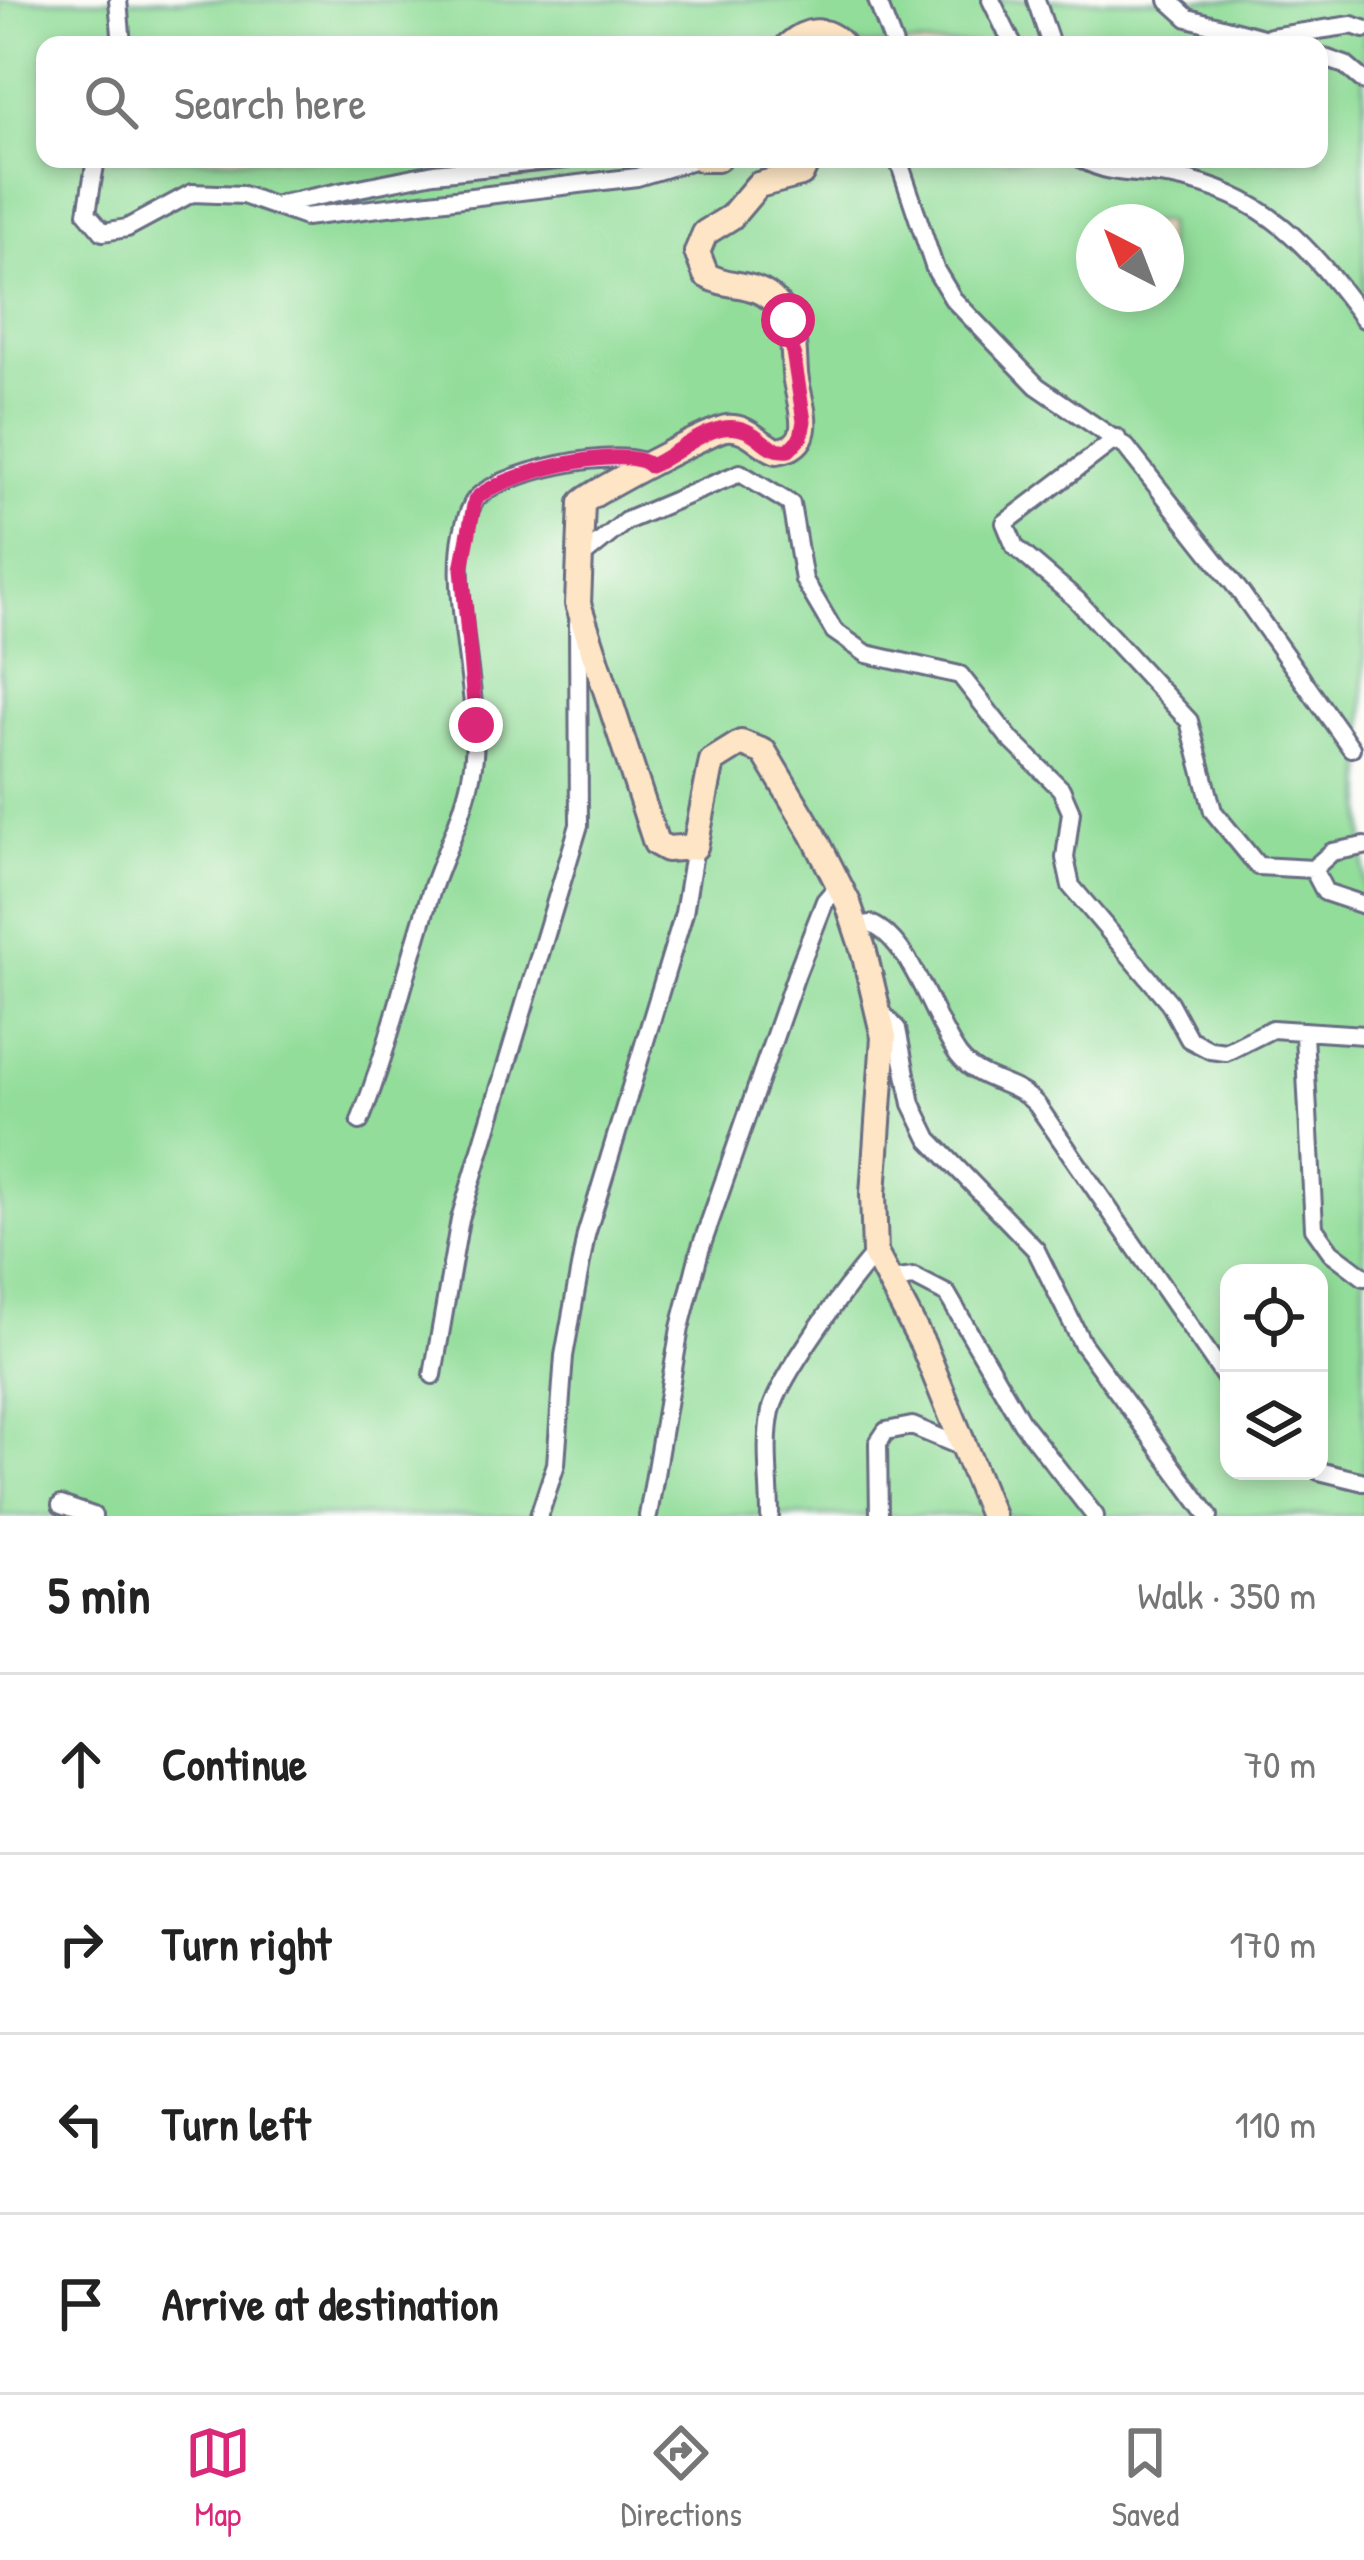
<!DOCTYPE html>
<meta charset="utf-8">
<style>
body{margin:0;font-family:"Patrick Hand",sans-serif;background:#f2f2f2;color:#222}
.controls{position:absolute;right:36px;bottom:36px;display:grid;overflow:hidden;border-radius:24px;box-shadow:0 6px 18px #0003}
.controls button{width:108px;height:108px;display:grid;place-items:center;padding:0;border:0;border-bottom:3px solid #e0e0e0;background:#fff;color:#222;font:60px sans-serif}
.compass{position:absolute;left:1076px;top:204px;width:108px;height:108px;border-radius:50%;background:#fff;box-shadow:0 6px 18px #0003;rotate:318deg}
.stop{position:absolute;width:36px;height:36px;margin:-27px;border:9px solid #db2777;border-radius:50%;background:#fff}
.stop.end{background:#db2777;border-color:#fff;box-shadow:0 3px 12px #0008}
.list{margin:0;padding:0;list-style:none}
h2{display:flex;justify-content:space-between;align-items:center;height:156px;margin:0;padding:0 48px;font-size:51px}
h2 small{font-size:39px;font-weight:400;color:#767676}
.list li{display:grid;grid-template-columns:78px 1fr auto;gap:36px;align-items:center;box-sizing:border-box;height:180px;padding:0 48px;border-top:3px solid #e0e0e0}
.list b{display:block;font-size:45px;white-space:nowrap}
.list em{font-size:39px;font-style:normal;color:#767676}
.icon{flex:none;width:66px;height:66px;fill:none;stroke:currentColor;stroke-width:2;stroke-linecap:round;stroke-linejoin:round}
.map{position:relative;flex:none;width:1364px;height:1516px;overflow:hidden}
.search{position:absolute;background:#fff;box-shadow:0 6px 18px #0003;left:36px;right:36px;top:36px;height:132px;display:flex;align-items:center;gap:30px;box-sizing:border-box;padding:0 42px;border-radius:24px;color:#767676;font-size:45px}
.sheet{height:876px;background:#fff}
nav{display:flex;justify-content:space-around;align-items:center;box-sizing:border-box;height:168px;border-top:3px solid #e0e0e0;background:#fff;font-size:33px;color:#767676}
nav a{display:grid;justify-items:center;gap:6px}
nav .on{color:#db2777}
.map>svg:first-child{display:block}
.green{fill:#92dd9a;stroke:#56867c;stroke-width:3;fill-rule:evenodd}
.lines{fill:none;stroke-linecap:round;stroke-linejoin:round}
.street-casing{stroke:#676c81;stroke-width:22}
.secondary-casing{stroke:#676c81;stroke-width:30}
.street{stroke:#fff;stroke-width:16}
.secondary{stroke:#fde5c5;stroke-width:24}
.route{stroke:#db2777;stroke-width:15}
</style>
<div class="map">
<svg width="1364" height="1516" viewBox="0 0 1364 1516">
<rect width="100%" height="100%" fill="#fdfcf7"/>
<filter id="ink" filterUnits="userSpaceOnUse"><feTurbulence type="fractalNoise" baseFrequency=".00833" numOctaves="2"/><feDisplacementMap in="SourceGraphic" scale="24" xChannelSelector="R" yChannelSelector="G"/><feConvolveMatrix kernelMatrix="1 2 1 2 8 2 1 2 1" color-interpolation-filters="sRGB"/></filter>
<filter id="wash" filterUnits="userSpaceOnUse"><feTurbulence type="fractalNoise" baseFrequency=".004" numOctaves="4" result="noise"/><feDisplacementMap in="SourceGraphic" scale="48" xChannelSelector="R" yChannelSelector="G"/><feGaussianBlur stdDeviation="2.7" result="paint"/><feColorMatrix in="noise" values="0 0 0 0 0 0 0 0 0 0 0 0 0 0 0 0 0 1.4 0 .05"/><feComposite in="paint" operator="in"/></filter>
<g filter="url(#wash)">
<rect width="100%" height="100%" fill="#f4dec2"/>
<!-- green -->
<path class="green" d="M0 0H1364V1516H0ZM45 45H1319V159H45ZM1094 222H1166V294H1094ZM1229 1273H1319V1471H1229Z"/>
</g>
<g filter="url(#ink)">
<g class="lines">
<!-- street casing -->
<g class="street-casing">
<path id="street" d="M118 0 122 45
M877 0 894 45
M991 0 1013 45
M1036 0 1051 45
M1168 0 1188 18 1289 45
M1271 37 1352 25 1364 29
M1319 56 1345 65 1364 81
M96 159 87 213 103 232 127 228 192 193 243 195 305 217 637 177 697 159
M898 159 935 269 953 299 1037 386 1126 447 1241 593 1351 748
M1082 159C1110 176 1141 171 1173 177 1267 195 1309 246 1364 319
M280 204 434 173 567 159
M1117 438 1005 523 1015 547 1076 599 1189 721 1213 811 1258 866 1313 869
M584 555 626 521 740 473 791 504 804 580 834 631 867 654 960 675 1010 739 1061 789 1071 812 1065 858 1071 886 1169 1002 1189 1039 1210 1050 1226 1052 1272 1029 1364 1035
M1364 846 1332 852 1313 869 1325 892 1364 905
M856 926 871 924C913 942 933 1022 959 1056 980 1083 1015 1080 1037 1105L1229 1383
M881 1012 897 1029 912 1104 929 1139 1036 1250 1082 1343 1209 1516
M1304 1034 1314 1228 1331 1252 1364 1277
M360 1121C390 1045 407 964 433 886 447 846 467 808 473 765 484 688 438 570 473 503 489 473 630 443 650 467
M890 1280 914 1277 947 1294 1022 1423 1095 1516
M433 1375 460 1219 579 825 578 623
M1319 1471 1364 1482
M61 1505 93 1516
M539 1516 556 1464 564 1356 586 1235 684 913 695 847
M648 1516 680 1328 700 1250 796 975 825 901 837 887
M770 1516C770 1482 764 1444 771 1411 780 1376 849 1282 875 1253
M879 1516 878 1443 886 1431 912 1426 967 1449"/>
</g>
<!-- secondary casing -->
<g class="secondary-casing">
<path id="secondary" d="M789 45C806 30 825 26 842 45
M702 159H717
M808 159 801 174 758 185 731 217 705 233 697 252 706 275C729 289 754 280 775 302 796 323 793 346 795 373 797 401 821 445 777 451 758 444 749 426 726 428 715 428 591 493 582 503L578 604 656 843 667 849 695 847 712 761 741 743 764 752 813 834 848 903 864 952 884 1037 873 1194 875 1253 923 1345 992 1516"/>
</g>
<!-- street -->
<use href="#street" class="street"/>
<!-- secondary -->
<use href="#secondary" class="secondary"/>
</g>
</g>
<g class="lines" filter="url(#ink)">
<!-- route -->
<path class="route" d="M476 725 462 569 475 500C496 475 628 442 650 466 679 454 714 416 747 431 765 439 767 452 789 450L801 437 804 421 788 320"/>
</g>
</svg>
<div class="controls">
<button><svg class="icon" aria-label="locate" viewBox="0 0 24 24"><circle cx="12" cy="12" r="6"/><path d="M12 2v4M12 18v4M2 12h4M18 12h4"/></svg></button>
<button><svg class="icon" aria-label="layers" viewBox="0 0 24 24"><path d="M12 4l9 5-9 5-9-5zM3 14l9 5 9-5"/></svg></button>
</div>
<svg class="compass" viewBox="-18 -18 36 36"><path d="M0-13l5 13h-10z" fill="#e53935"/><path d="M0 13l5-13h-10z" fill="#767676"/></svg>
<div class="stop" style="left:788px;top:320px"></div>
<div class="stop end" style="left:476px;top:725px"></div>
<div class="search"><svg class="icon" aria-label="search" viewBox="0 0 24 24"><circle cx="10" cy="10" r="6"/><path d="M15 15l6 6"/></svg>Search here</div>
</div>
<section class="sheet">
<h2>5 min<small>Walk · 350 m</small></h2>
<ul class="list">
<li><svg class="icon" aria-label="ahead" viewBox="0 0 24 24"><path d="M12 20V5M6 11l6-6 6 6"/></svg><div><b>Continue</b></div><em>70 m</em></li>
<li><svg class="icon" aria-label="right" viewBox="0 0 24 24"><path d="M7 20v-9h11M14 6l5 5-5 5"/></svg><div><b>Turn right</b></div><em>170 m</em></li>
<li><svg class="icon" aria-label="left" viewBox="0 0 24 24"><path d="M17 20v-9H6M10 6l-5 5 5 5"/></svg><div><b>Turn left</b></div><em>110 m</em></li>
<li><svg class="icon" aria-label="arrive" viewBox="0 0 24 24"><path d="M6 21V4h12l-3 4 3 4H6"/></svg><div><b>Arrive at destination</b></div></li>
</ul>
</section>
<nav>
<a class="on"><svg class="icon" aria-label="map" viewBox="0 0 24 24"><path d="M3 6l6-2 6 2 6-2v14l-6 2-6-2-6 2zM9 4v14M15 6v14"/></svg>Map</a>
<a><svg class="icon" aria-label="directions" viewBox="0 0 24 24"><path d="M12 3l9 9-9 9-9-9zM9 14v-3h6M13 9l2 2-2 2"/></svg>Directions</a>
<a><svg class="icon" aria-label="saved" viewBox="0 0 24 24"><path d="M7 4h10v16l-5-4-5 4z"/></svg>Saved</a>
</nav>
